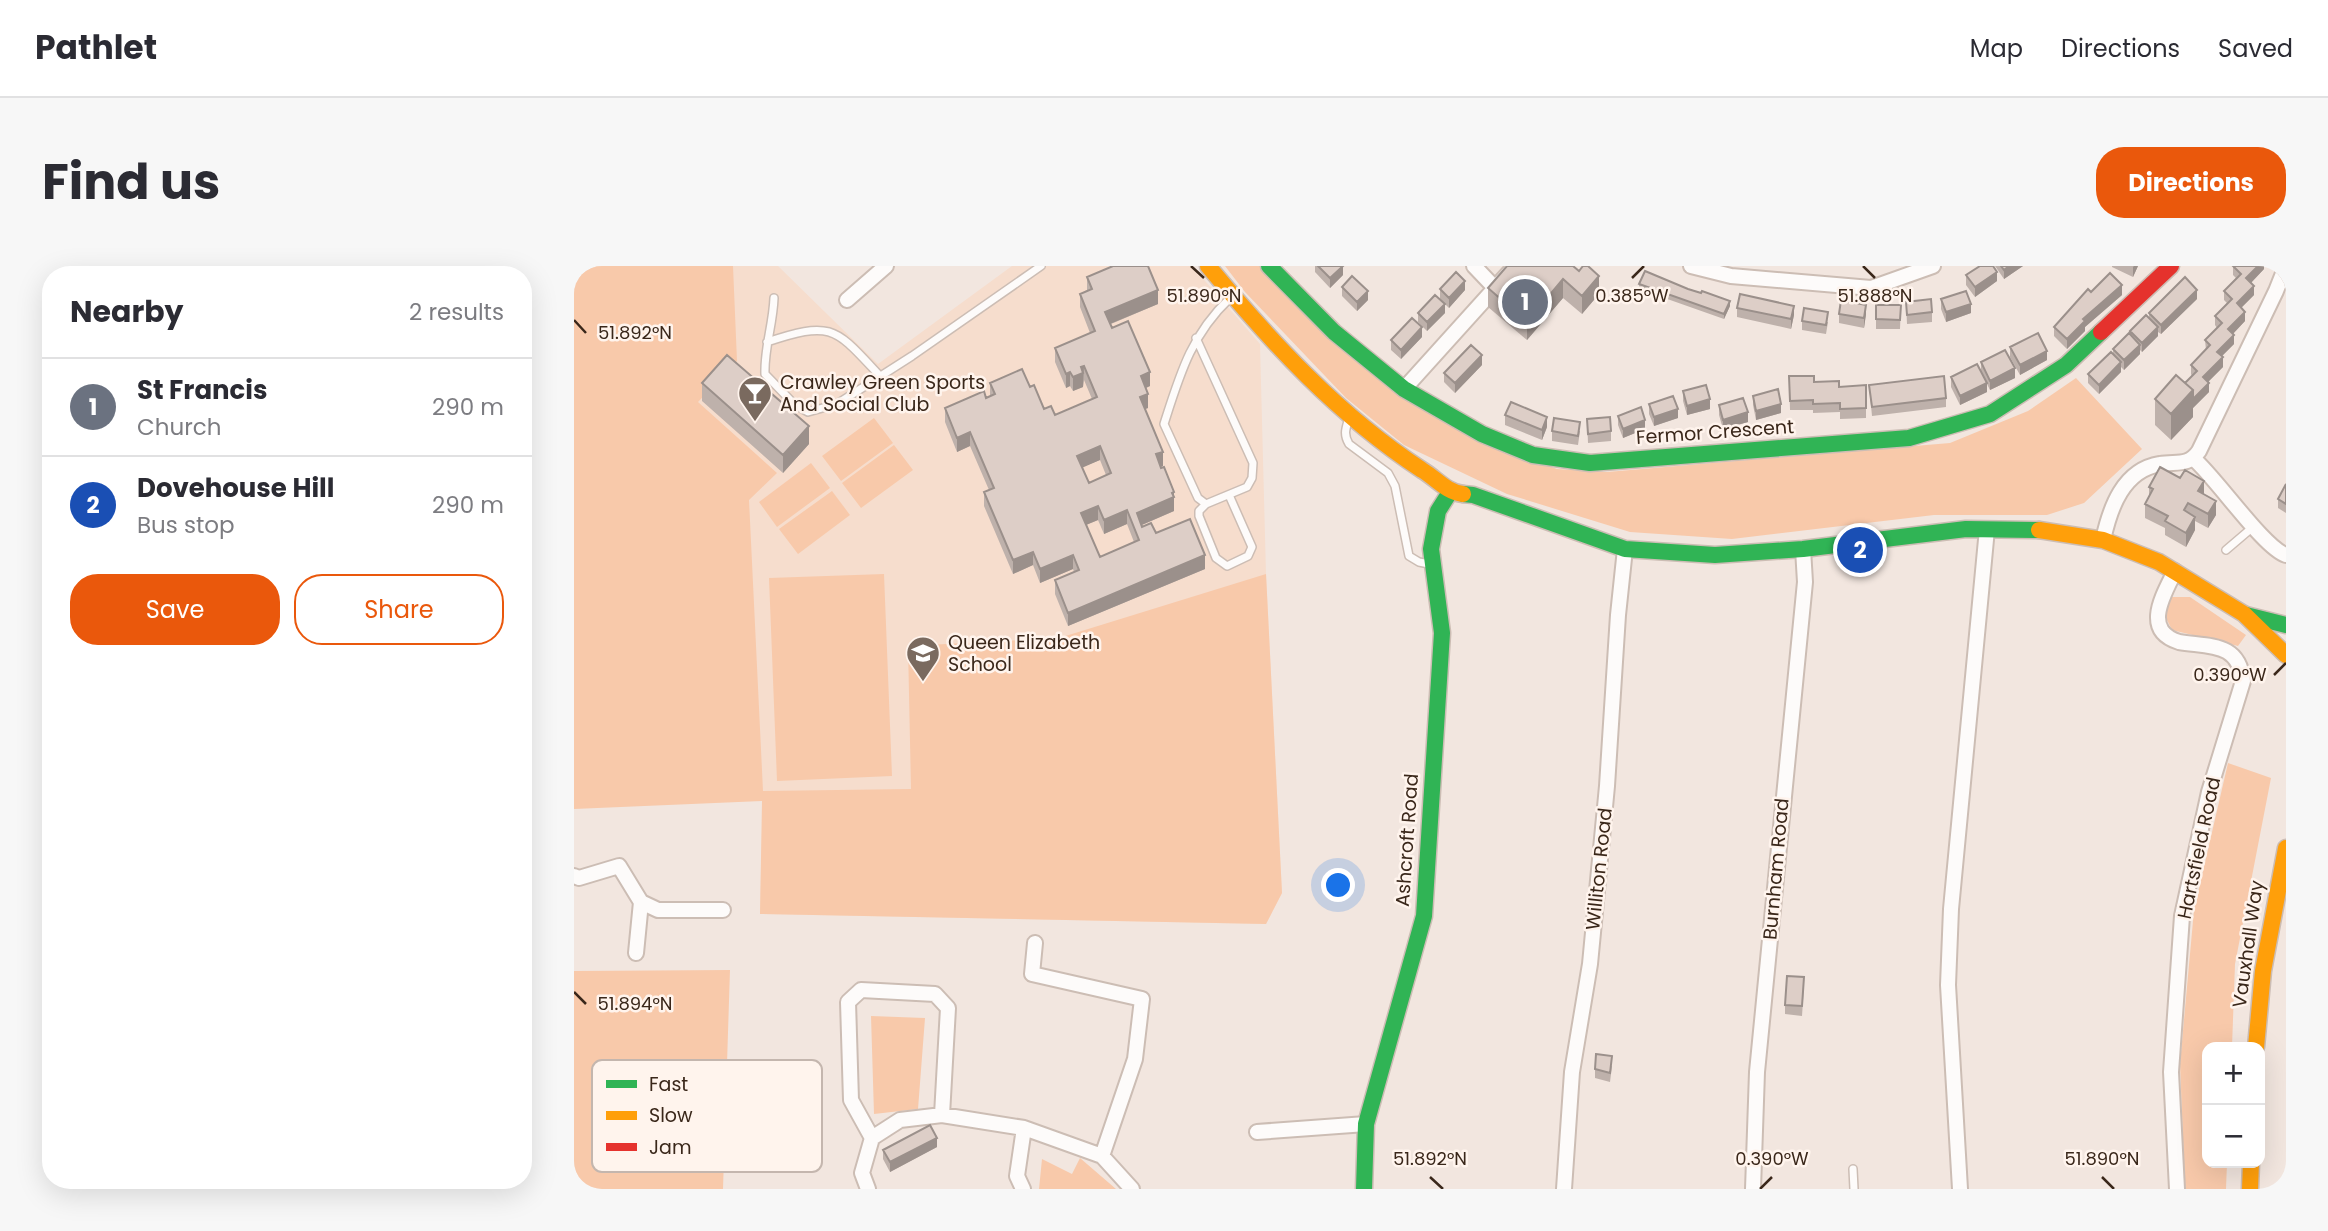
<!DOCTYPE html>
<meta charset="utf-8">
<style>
body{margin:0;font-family:Poppins,sans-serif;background:#f7f7f7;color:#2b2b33}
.controls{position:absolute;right:21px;bottom:21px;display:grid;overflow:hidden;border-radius:14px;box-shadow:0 7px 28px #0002}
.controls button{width:63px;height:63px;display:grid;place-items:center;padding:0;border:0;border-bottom:2px solid #e1e1e2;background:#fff;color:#2b2b33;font:35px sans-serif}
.you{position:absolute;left:765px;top:620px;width:24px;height:24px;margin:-18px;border:5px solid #fff;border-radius:50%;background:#1a73e8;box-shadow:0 0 0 10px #1a73e833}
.badge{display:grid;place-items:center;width:46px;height:46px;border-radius:50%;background:#ea580c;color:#fff;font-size:23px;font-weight:700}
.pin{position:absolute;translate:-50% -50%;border:4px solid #fff;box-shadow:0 2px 7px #0006}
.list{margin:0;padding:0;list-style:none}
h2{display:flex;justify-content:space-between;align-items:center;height:91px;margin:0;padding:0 28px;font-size:30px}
h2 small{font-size:23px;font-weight:400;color:#7c7c81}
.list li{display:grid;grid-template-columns:46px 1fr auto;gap:21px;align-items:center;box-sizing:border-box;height:98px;padding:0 28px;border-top:2px solid #e1e1e2}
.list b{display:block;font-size:26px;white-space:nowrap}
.list p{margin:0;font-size:23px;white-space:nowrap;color:#7c7c81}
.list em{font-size:23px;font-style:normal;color:#7c7c81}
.actions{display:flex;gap:14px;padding:21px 28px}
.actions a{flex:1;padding:16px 0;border:2px solid #ea580c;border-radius:28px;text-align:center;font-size:24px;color:#ea580c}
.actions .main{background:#ea580c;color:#fff}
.map{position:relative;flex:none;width:1712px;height:923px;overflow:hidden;border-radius:28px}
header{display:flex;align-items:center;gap:42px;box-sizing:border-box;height:98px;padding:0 35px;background:#fff;border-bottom:2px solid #e1e1e2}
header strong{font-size:33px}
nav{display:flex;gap:38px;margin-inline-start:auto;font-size:24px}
.intro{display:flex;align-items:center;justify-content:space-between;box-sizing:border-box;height:168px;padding:0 42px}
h1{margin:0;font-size:49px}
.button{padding:18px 32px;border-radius:28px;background:#ea580c;color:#fff;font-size:24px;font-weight:700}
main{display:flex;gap:42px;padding:0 42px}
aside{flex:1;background:#fff;border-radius:28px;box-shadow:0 7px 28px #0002}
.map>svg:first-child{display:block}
.built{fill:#f6ddcd}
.green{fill:#f8c9aa}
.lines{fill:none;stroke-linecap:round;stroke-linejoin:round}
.lane-casing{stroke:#ccbdb4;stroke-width:10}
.street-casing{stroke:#ccbdb4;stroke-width:18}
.fast-casing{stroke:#ccbdb4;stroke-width:19}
.slow-casing{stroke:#ccbdb4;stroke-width:19}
.jam-casing{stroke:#ccbdb4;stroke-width:19}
.lane{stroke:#fdfbfa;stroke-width:7}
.street{stroke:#fdfbfa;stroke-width:14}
.fast{stroke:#30b455;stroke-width:16}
.slow{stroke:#ff9f0a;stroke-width:16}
.jam{stroke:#e5322d;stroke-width:16}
.wall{fill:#beb1ab;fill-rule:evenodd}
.shaded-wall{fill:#9b908b}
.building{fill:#ddcec7;stroke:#9b908b;stroke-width:2;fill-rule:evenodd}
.ticks{fill:none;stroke:#3a271a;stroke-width:2.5}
.labels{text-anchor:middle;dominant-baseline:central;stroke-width:5;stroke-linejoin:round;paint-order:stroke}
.poi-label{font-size:19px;fill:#3a271a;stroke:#fff4ed;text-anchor:start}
.street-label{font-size:19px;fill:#3a271a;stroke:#fff4ed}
.key{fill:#fff4ed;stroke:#c4b6ae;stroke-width:2}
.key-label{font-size:19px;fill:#3a271a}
.ticks-label{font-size:18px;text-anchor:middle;fill:#3a271a;stroke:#fff4ed;stroke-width:5;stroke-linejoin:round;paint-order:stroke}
</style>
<header>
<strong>Pathlet</strong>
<nav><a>Map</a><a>Directions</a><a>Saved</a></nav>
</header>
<div class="intro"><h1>Find us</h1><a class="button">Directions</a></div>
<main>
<aside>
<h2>Nearby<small>2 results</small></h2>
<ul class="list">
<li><span class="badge" style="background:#6b7280">1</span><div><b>St Francis</b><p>Church</p></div><em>290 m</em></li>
<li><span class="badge" style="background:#1a4fb4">2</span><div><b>Dovehouse Hill</b><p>Bus stop</p></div><em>290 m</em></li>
</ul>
<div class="actions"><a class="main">Save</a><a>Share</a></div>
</aside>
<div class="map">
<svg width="1712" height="923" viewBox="0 0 1712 923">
<rect width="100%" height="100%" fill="#f2e6df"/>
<!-- built -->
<path class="built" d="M0 0H204L304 98 438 0H618L686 78 692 308 708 627 692 658 186 648 189 525Z"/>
<!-- green -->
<path class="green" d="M0 0H159L163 95 124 136 203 207 175 234 189 525 337 523 334 380 485 372 692 308 708 627 692 658 186 648 188 535 0 543Z
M651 0H686L900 173 983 203 1033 206 1376 177 1454 145 1502 112 1568 183 1510 237 1473 249H1360L1158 273 1056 266 933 228 830 179 772 132 671 26Z
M300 152 319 177 267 215 248 190Z
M320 179 339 204 287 242 268 217Z
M237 197 256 222 203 261 185 236Z
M258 225 276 249 224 288 205 263Z
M310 308 318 510 203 515 195 312Z
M1598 331H1616L1672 369 1664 380 1598 364 1590 348Z
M1654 497 1697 512 1661 698 1658 781H1633V897H1653L1652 923H1611L1606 798 1620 644Z
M156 704 149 923H0V705Z
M297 750 351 752 344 843 300 848Z
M506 892 542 923H465L468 893 498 908Z"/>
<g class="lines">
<!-- lane casing -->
<g class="lane-casing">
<path id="lane" d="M200 32C199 59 190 82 191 108L221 139 234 146 263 138 338 90 467 0
M622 72 679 197 678 212 673 221 632 238 624 232 590 158C606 108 617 69 656 32
M193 76C259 54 261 62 306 110
M775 152C772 162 769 168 775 178L814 207 821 220 835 290 845 296 855 298
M632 238 625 245V250L642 292 653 300 674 290 678 281 655 229
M1652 284 1679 261
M1279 903 1280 923"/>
</g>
<!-- street casing -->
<g class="street-casing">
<path id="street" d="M900 0 921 22
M1117 0 1157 10 1297 22 1359 0
M273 34 312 0
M830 123 941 0
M1620 193C1643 213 1690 282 1712 289
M1529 274C1536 242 1549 204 1586 198 1602 195 1614 201 1625 185L1702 25 1712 0
M1601 305C1590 328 1567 364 1605 376 1636 381 1665 376 1669 415L1635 526 1608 650 1597 806 1603 923
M0 610 5 612 45 600 67 636
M461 677 458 708 568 733 561 793 528 890
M62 687 67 636 84 644H149
M450 862 528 890 558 923
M683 866 792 858
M298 872 277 834 274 736 287 724 361 728 374 742 368 849
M294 923 288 907 298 872 326 854 368 849 450 862 443 910 449 923
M990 923 998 806 1016 698 1033 520 1044 349 1051 283
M1179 923 1183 806 1231 316 1229 283
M1386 923 1374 719 1377 643 1413 263"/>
</g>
<!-- fast casing -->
<g class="fast-casing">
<path id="fast" d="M695 0 760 66 830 123 908 168 959 189 1016 197 1335 172 1416 148 1492 99 1527 66
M889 228 899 229 1051 283 1141 289 1229 283 1392 263 1465 264
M1672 349 1712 359
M790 923 792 858 850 650 868 367 857 283 864 245 876 226"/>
</g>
<!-- slow casing -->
<g class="slow-casing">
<path id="slow" d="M634 0C698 77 764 149 848 204 863 213 872 226 889 228
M1465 264 1529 274 1585 296 1670 348 1712 389
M1682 781 1689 705 1712 582
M1676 923 1677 897"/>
</g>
<!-- jam casing -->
<g class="jam-casing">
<path id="jam" d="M1527 66 1597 0"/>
</g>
<!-- lane -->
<use href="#lane" class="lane"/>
<!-- street -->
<use href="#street" class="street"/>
<!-- fast -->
<use href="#fast" class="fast"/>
<!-- slow -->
<use href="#slow" class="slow"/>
<!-- jam -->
<use href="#jam" class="jam"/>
</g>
<!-- wall -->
<path class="wall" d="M741 0H769V9L756 22 741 6Z
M999 0 1025 28 1008 48 989 32 953 74 914 41V22Z
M1421 0H1449L1430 13Z
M1538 0H1564L1559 11 1538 1Z
M1659 0H1690V3L1677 17 1680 29 1667 42 1671 55 1659 68 1660 78 1648 90 1649 101 1634 116 1635 126 1619 142V151L1597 174 1581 159V133L1611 117 1618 110 1617 108V99L1632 84 1631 74 1643 62 1641 59V50L1653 37 1650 34V25L1662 12 1659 9Z
M1392 9 1423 15 1401 31 1392 19Z
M513 11 584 38 537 58 576 120 572 122 574 142 571 143 589 200H587L600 245 568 259V261L582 267 631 303 494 360 481 328V314L500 306 499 303 466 317 459 299 439 308 410 240V226L415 224 396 180 383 186 371 156V142L416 130V117L456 121 470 143 481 149 518 133 510 114 509 121 499 125 496 120 492 122 481 96V82L516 67 506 41V28L513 24ZM526 194 532 209 515 217 508 201ZM524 254 530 268 553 258 560 276 526 291 512 259Z
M1065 18 1156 40 1150 53 1065 23Z
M768 21 794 34 783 45 768 30Z
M866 23 891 24 875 42 866 33Z
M1517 26 1548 29 1511 61V65L1493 83 1480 70V61Z
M1367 33 1397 47 1372 56 1367 43Z
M1623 33 1587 68 1584 66V70L1568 86 1566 84V88L1550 104 1547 101V106L1525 128 1514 117V108L1539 88V83L1556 69V65L1575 51V47Z
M1332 36 1358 46V56L1333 58Z
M1302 39H1327L1326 63H1302Z
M1163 42 1220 49 1217 63 1163 51Z
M844 47H871L853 65 844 56Z
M1265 48H1292L1290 62 1265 57Z
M1228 55 1254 56 1252 68 1228 64Z
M848 71 827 93 817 84V74Z
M1436 81 1473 94 1446 109 1436 91Z
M1407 96 1441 112 1416 124 1413 118V126L1386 139 1377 121V111L1407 105Z
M908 99 881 127 870 116V107Z
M1215 110 1265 121 1292 119V152L1266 153V146L1239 147V144H1216Z
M128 117 235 178 209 207 128 135Z
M1295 119 1372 132V141L1298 150Z
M1109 125 1136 143 1113 149 1109 135Z
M1179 130 1207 147 1182 154 1179 139Z
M1075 138 1104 152 1080 160 1075 148Z
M1145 139 1174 156 1149 163 1145 149Z
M931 149 973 161 968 174 931 159Z
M1044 150 1071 163 1049 172 1044 159Z
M1013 153 1037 165V175L1014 177Z
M978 165H1006L1004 179 978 175Z
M1712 218V247L1704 242V233Z
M1575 221 1630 228 1642 249 1634 262 1621 255V264L1612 281 1591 269V262L1571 252V238L1575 230Z
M1230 720 1228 750 1211 748V739Z
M1038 800 1036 816 1021 812V803Z
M363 881 316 906 309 893V884Z"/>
<!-- shaded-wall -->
<path class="shaded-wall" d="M769 0V9L756 22V12Z
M1435 0H1449L1430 13V4Z
M1560 0H1564L1559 11V1Z
M1684 0H1690V3L1672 22V12Z
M1423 6V15L1401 31V21Z
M1025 10V28L1008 48V30Z
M989 13V32L953 74V56Z
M891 15V24L875 42V32Z
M1548 19V29L1511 61V65L1493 83V73L1509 53Z
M1680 20V29L1663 46V37Z
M584 24V38L531 60V46Z
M1623 24V33L1587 68V59Z
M794 25V34L783 45V36Z
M1156 35V40L1150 53V48Z
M871 38V47L853 65V56Z
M1397 38V47L1372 56V46Z
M1292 39V48L1290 62V52Z
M1220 40V49L1217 63V53Z
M1671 46V55L1654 73V63Z
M848 61V71L827 93V84Z
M1584 61V70L1568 86V77Z
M1660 69V78L1643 95V86Z
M1566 79V88L1550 104V94Z
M1473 85V94L1446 109V99Z
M908 89V99L881 127V117Z
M1649 91V101L1629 121V111Z
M1547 96V106L1525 128V119Z
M510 100 509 121 499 125V111L507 101Z
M1441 102V112L1416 124V115Z
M496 106V120L492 122V108Z
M576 106V120L567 124V110Z
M1413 117V126L1386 139V130Z
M1635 117V126L1619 142V151L1597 174V148L1619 124Z
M574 128V142L566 145V131Z
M1136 133V143L1113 149V140Z
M1207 138V147L1182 154V145Z
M1104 143V152L1080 160V151Z
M1174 146V156L1149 163V154Z
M973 151V161L968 174V164Z
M1071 154V163L1049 172V163Z
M235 160V178L209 207V189Z
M396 166V180L383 186V172Z
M526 180V194L503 204V190Z
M589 186V200L582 202V188Z
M1630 215V229L1624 225Z
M600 226V245L563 261V247Z
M1642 235V249L1634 262V248Z
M524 240V254L507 261V247Z
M553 244V258L530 268V254Z
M1621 251V264L1612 281V267Z
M459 286V299L439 308V294Z
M499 289V303L466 317V303Z
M631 289V303L494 360V347Z
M363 872V881L316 906V896Z"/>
<!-- building -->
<path class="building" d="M539 0H574L584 24 531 46 538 62 554 55 576 106 567 110 574 128 566 131 589 186 582 188 587 202 590 201 600 226 598 227 600 231 563 247 568 261 577 257 582 267 616 253 631 289 494 347 481 314 505 304 499 289 466 303 459 286 439 294 410 226 420 222 396 166 383 172 371 142 410 125 412 132 421 128 416 117 448 103 456 121 460 119 470 143 477 140 481 149 523 131 510 100 507 101 509 107 499 111 496 106 492 108 481 82 521 65 506 28 518 23 513 11ZM526 180 537 207 515 217 503 190ZM524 240 530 254 553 244 565 274 526 291 507 247Z
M744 0H769L756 12Z
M933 0H999L1005 5 1009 0H1014L1025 10 1008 30 989 13 953 56 914 22Z
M1406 0H1419L1423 6 1401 21 1392 9Z
M1427 0H1435L1430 4Z
M1659 0H1684L1672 12 1680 20 1663 37 1671 46 1654 63 1660 69 1643 86 1649 91 1629 111 1635 117 1619 133V124L1611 117 1623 105 1617 99 1636 79 1631 74 1648 57 1641 50 1658 33 1650 25 1667 8Z
M1071 5 1114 23 1127 27 1128 25 1156 35 1150 48 1065 18Z
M882 6 891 15 875 32 866 23Z
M1536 7 1548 19 1509 53 1511 55 1493 73 1480 61 1514 23 1517 26Z
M778 10 794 25 783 36 768 21Z
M1611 11 1623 24 1587 59 1575 47Z
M1392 25 1397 38 1372 46 1367 33Z
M1166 28 1220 40 1217 53 1163 42Z
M861 29 871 38 853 56 844 47Z
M1357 33 1358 46 1333 49 1332 36Z
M1267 34 1292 39 1290 52 1265 48Z
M1302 39H1327L1326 54 1302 53Z
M1230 42 1254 46 1252 59 1228 55Z
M1572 49 1584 61 1568 77 1556 65Z
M838 52 848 61 827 84 817 74Z
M1464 67 1473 85 1446 99 1436 81Z
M1555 67 1566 79 1550 94 1539 83Z
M897 79 908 89 881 117 870 107Z
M1431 84 1441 102 1416 115 1407 96Z
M1537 86 1547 96 1525 119 1514 108Z
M153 89 235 160 209 189 128 117Z
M1403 98 1413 117 1386 130 1377 111Z
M1602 109 1619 124 1597 148 1581 133Z
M1215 110H1240V116L1265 115V121L1292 119V142L1266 143V137L1239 138V134L1216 135Z
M1370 110 1372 132 1298 141 1295 119Z
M1132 119 1136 133 1113 140 1109 125Z
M1204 123 1207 138 1182 145 1179 130Z
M1099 130 1104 143 1080 151 1075 138Z
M1169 132 1174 146 1149 154 1145 139Z
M937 136 973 151 968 164 931 149Z
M1067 141 1071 154 1049 163 1044 150Z
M1036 151 1037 165 1014 168 1013 153Z
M980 152 1006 156 1004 170 978 165Z
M1586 201 1606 212 1611 204 1630 215 1624 225 1642 235 1634 248 1614 237 1610 244 1621 251 1612 267 1591 255 1594 250 1571 238 1579 223 1575 221Z
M1712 218V238L1704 233Z
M1213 710 1230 711 1228 740 1211 739Z
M1022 788 1038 790 1036 807 1021 803Z
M356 859 363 872 316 896 309 884Z"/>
<!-- ticks -->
<path class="ticks" d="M617 0 630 12M1289 0 1301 12M1058 12 1070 0M0 54 12 67M1700 409 1712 397M0 726 12 738M856 911 869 923M1528 911 1540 923M1186 923 1198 911"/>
<!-- icons -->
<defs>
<g id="bar-pin" transform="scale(1.75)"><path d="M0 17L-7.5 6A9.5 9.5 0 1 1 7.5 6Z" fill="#7a6a5f" stroke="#fff4ed"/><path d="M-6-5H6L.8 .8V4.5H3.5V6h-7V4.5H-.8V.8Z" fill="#fff"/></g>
<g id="school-pin" transform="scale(1.75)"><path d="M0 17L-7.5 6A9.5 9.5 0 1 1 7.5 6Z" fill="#7a6a5f" stroke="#fff4ed"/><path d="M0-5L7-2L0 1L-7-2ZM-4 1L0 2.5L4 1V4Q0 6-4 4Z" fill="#fff"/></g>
</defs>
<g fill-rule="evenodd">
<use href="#bar-pin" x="181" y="127"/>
<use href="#school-pin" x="349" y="387"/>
</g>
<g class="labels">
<!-- poi labels -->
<g class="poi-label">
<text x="206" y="116">Crawley Green Sports<tspan x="206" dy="22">And Social Club</tspan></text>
<text x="374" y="376">Queen Elizabeth<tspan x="374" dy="22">School</tspan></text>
</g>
<!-- street labels -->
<g class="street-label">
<text transform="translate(1141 166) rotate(-4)">Fermor Crescent</text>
<text transform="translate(833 574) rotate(-86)">Ashcroft Road</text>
<text transform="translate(1625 582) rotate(-78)">Hartsfield Road</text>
<text transform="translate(1025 603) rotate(-84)">Williton Road</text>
<text transform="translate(1202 603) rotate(-85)">Burnham Road</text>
<text transform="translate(1674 678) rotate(-82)">Vauxhall Way</text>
</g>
</g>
<!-- legend -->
<rect x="18" y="794" width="230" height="112" rx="10" class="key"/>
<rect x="32" y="814" width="31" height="8" fill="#30b455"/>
<rect x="32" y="845" width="31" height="9" fill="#ff9f0a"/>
<rect x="32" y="877" width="31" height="8" fill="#e5322d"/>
<g class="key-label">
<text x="75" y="825">Fast</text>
<text x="75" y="856">Slow</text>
<text x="75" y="888">Jam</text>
</g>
<g class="ticks-label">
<text x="630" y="36">51.890°N</text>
<text x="1301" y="36">51.888°N</text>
<text x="1058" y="36">0.385°W</text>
<text x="61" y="73">51.892°N</text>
<text x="1656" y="415">0.390°W</text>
<text x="61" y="744">51.894°N</text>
<text x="1198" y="899">0.390°W</text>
<text x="856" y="899">51.892°N</text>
<text x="1528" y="899">51.890°N</text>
</g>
</svg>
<div class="controls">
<button>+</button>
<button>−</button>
</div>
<div class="you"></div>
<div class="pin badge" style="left:951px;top:36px;background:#6b7280">1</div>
<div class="pin badge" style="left:1286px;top:284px;background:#1a4fb4">2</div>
</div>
</main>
